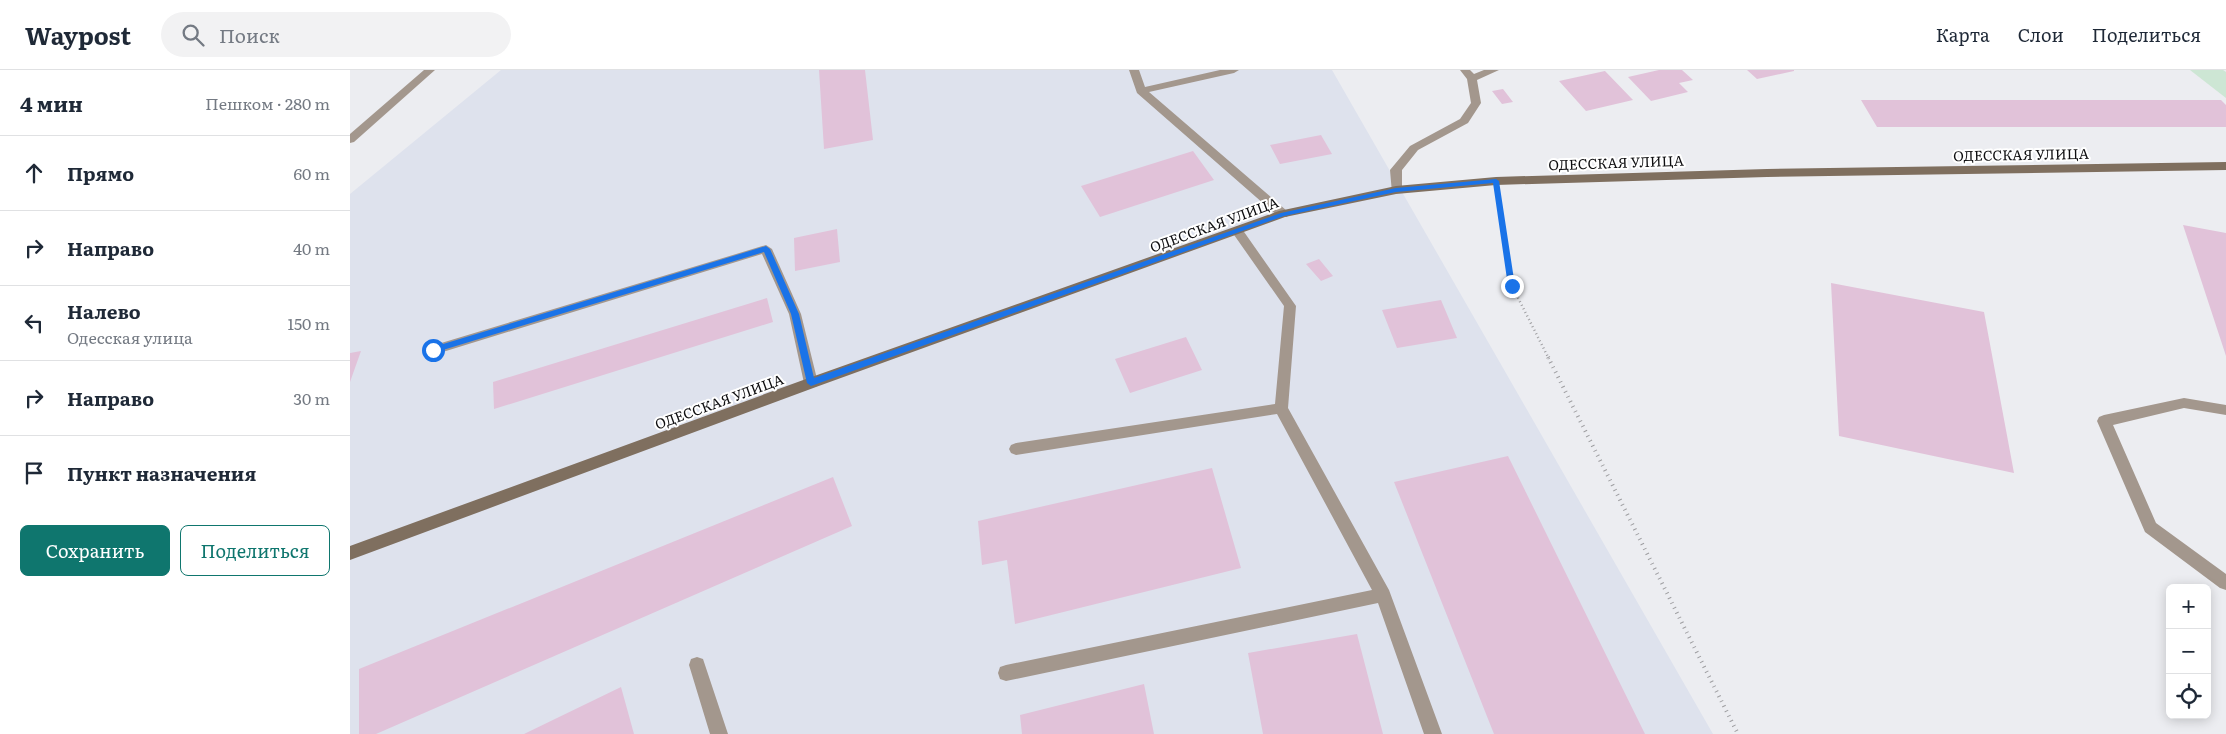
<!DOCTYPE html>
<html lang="ru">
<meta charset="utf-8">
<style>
body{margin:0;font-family:Literata,serif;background:#f2f2f3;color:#1f2937}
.controls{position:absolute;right:15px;bottom:15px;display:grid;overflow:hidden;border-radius:8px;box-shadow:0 2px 12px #0003}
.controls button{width:45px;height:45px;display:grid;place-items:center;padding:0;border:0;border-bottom:1px solid #e0e1e3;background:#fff;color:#1f2937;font:25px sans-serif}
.stop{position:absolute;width:15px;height:15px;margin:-11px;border:4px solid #1a73e8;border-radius:50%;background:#fff}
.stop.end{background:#1a73e8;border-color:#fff;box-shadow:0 1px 5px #0008}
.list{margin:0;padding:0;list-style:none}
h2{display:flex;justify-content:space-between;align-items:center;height:65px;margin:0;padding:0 20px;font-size:21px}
h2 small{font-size:16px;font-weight:400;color:#747a83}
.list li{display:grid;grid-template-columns:32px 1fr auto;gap:15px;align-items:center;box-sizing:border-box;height:75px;padding:0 20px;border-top:1px solid #e0e1e3}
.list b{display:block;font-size:19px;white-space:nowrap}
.list p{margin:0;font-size:16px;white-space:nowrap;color:#747a83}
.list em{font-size:16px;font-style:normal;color:#747a83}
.actions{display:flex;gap:10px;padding:15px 20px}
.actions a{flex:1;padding:11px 0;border:1px solid #0f766e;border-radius:8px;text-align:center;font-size:18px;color:#0f766e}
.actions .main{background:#0f766e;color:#fff}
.icon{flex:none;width:28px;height:28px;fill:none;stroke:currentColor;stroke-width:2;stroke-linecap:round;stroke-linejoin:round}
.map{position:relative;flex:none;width:1876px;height:664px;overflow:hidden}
header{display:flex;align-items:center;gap:30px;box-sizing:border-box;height:70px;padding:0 25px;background:#fff;border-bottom:1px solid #e0e1e3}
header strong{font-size:24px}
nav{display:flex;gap:28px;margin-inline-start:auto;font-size:18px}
.search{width:350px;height:45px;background:#f2f2f3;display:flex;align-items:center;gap:12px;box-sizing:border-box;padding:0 18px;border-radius:28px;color:#747a83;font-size:19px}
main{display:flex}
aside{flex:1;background:#fff}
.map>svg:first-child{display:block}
.built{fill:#dee2ed}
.green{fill:#cde6d4}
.building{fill:#e1c2d9}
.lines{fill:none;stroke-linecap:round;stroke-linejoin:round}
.path-far1{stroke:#9f9fa2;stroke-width:2.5;stroke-dasharray:1 3;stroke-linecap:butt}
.path{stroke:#9f9fa2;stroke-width:4;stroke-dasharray:1 4.5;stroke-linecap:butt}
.service{fill:#a3978d;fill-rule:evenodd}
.minor{fill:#a3978d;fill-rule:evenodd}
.secondary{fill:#7f6f5f;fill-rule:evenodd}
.route{fill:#1a73e8}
.labels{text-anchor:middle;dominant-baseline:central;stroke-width:4;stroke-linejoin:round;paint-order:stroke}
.street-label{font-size:14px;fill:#0e0e10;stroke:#fff}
</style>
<header>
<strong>Waypost</strong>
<div class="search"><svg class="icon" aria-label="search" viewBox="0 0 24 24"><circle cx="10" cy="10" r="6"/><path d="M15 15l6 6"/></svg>Поиск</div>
<nav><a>Карта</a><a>Слои</a><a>Поделиться</a></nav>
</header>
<main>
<aside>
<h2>4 мин<small>Пешком · 280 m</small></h2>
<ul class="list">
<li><svg class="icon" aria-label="ahead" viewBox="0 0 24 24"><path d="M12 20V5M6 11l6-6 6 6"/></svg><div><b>Прямо</b></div><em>60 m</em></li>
<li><svg class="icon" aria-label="right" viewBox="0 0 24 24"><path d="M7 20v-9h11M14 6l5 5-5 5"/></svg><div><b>Направо</b></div><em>40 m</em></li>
<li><svg class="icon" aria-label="left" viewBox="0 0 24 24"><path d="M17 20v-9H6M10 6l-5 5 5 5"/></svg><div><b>Налево</b><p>Одесская улица</p></div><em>150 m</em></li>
<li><svg class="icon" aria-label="right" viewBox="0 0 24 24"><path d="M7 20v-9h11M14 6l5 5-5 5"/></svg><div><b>Направо</b></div><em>30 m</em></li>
<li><svg class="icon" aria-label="arrive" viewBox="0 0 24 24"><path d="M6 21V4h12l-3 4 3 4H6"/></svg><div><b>Пункт назначения</b></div></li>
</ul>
<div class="actions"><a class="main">Сохранить</a><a>Поделиться</a></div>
</aside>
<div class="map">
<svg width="1876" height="664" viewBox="0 0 1876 664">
<rect width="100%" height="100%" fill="#ecedf1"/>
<!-- built -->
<path class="built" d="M151 0H982L1363 664H0V124Z"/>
<!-- green -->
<path class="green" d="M1840 0H1873L1876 2V28Z"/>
<!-- building -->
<path class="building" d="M469 0H515L523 70 474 79Z
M1309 0H1332L1343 10 1329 13 1338 22 1301 31 1278 7Z
M1397 0H1444V1L1407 9Z
M1255 1 1283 30 1236 41 1209 11Z
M1153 19 1163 32 1152 34 1142 21Z
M1511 30H1871L1876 35V57H1527Z
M971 65 982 84 930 94 920 75Z
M843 81 864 110 750 147 731 116Z
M1833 155 1876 163V286Z
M487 159 490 192 445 201 444 168Z
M969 189 983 206 971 211 956 194Z
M1481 213 1634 242 1664 403 1489 366Z
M417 228 423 252 144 339 143 312Z
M1091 230 1107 268 1047 278 1032 240Z
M836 267 852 300 780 323 765 289Z
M11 281 0 312V283Z
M1158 386 1295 664H1144L1044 412Z
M862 398 891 498 665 554 657 490 632 495 628 451Z
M483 407 502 456 26 664H9V599Z
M1007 564 1033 664H913L898 583Z
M794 614 804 664H672L670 645Z
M271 617 284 664H174Z"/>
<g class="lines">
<!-- path-far1 -->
<path class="path-far1" d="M1150 134 1162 216 1199 289"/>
<!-- path -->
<path class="path" d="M1198 287 1388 664"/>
<!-- service -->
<path class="service" d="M74 0H85L4 72 0 73V64Z
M779 0H789L795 17 870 0H889L884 3 799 22 937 141 939 144 937 147H929L787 23Z
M888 158 892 159 946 236 938 338 1039 520 1092 664H1074L1028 533 656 611 650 609 648 603 650 597 656 595 1022 520 927 344 666 385 661 383 659 379 661 375 666 373 925 334 934 236 882 162Z
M416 175 422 179 451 244 468 313 466 317H456L454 313 439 244 412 184 83 285 78 283 76 280 78 277Z
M1834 328 1876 335V345L1834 338 1763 355 1806 453 1876 504V520L1870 518 1795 462 1747 351 1749 347 1754 345Z
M347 587 353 589 378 664H360L339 595 341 589Z"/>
<!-- minor -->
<path class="minor" d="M1110 0H1120L1124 4 1134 0H1149L1127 10 1131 33 1118 53 1068 80 1052 100V120L1050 123H1042L1040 100 1060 76 1110 49 1121 33 1117 9Z"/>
<!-- secondary -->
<path class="secondary" d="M1876 92V100L1417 107 1146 115 1046 124 935 147 466 317 0 490V476L456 309 929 141 1046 116 1146 107 1417 99Z"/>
</g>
<!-- route -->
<path class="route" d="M1146 109 1149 111 1165 216 1162 218 1158 216 1143 113 1046 122 934 146 461 316 457 313 441 244 414 182 83 283 79 280 80 278 416 176 420 179 449 244 464 308 931 143 1046 118Z"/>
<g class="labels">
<!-- street labels -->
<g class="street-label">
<text transform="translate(1671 84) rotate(-1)">ОДЕССКАЯ УЛИЦА</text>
<text transform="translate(1266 92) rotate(-2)">ОДЕССКАЯ УЛИЦА</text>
<text transform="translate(864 154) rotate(-20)">ОДЕССКАЯ УЛИЦА</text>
<text transform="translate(369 331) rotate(-20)">ОДЕССКАЯ УЛИЦА</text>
</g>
</g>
</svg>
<div class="controls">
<button>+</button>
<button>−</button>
<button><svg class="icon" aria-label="locate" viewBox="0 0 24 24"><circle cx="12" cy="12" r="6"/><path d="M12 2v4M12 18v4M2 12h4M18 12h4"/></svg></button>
</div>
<div class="stop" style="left:83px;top:280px"></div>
<div class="stop end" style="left:1162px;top:216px"></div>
</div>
</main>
